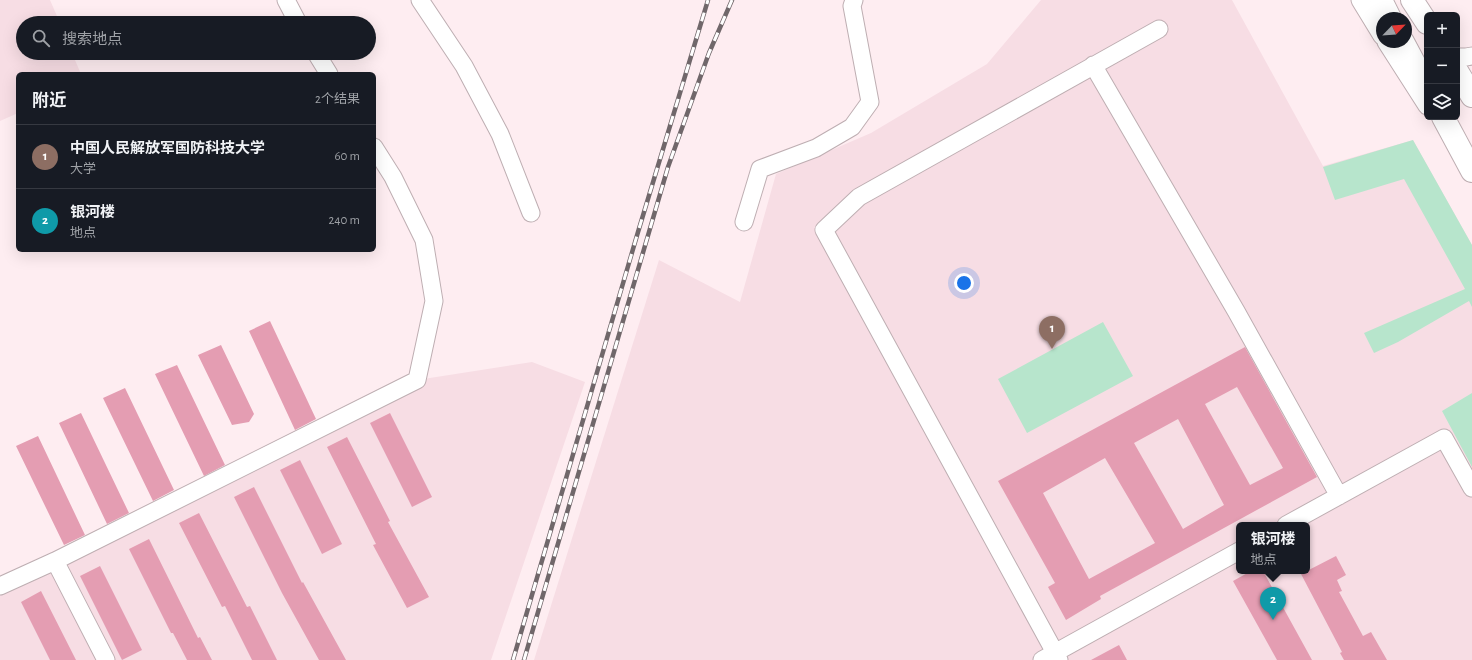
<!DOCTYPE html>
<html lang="zh">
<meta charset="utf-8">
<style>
body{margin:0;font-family:"Alegreya Sans","Noto Sans SC",sans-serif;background:#242831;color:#f1f3f6}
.controls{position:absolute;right:12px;top:12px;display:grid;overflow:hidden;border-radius:6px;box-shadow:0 4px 16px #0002}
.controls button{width:36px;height:36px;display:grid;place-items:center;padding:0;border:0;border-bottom:1px solid #363941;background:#171b24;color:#f1f3f6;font:20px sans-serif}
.compass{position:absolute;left:1376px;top:12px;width:36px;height:36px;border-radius:50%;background:#171b24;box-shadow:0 4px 16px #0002;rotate:65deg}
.you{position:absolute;left:964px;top:283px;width:14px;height:14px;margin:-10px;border:3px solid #fff;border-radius:50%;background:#1a73e8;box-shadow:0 0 0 6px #1a73e833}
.badge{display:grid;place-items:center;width:26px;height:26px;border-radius:50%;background:#1a73e8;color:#fff;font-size:13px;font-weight:700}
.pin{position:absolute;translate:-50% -33px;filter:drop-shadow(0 1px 2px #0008)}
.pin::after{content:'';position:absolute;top:21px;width:14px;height:12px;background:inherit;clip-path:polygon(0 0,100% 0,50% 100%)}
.popup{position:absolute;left:1236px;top:522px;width:74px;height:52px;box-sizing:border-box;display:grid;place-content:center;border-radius:6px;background:#171b24;filter:drop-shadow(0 1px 3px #0005);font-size:13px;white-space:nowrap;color:#9ea1a6}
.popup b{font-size:15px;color:#f1f3f6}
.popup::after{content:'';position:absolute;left:50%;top:100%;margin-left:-8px;border:8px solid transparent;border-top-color:#171b24}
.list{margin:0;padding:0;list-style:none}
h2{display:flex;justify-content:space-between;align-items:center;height:52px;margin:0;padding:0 16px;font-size:17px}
h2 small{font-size:13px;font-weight:400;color:#9ea1a6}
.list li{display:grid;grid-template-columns:26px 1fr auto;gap:12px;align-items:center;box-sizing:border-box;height:64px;padding:0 16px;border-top:1px solid #363941}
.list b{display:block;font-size:15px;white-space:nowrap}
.list p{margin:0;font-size:13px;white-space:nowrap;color:#9ea1a6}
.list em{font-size:13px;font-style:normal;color:#9ea1a6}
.icon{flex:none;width:22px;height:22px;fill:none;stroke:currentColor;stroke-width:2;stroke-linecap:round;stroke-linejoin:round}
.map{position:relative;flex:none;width:1472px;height:660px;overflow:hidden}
.search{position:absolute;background:#171b24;box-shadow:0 4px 16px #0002;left:16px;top:16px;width:360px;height:44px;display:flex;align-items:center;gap:10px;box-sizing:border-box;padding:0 14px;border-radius:22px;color:#9ea1a6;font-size:15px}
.panel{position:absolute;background:#171b24;box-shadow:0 4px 16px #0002;left:16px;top:72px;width:360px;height:180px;border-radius:6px}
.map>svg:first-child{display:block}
.built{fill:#f7dde4;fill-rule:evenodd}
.green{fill:#b7e5cc}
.building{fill:#e49db2;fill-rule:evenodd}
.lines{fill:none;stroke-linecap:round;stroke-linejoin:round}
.minor-casing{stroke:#beaeb2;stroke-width:19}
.highway-casing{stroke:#beaeb2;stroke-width:24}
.minor{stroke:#fff;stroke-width:17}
.highway{stroke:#fff;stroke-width:22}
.rail-casing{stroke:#70676a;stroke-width:4.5}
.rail{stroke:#fff;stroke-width:3;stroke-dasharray:9;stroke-linecap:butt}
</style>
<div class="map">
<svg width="1472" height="660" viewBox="0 0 1472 660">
<rect width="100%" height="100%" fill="#feedf1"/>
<!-- built -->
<path class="built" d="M0 0H50L60 23H23V53H72L81 74H18V113L0 121Z
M1041 0H1232L1323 166 1413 140 1472 245V660H534L659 260 740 302 776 174 871 133 987 64ZM1239 525H1307V571H1239Z
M532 362 585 382 491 660H0V592L417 380Z"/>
<!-- green -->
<path class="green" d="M1413 140 1472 245V307L1469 301 1398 342 1374 353 1364 333 1465 289 1404 179 1335 200 1323 167Z
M1103 322 1133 376 1027 433 998 379Z
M1472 393V467L1442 411Z"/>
<!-- building -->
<path class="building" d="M270 321 316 419 295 430 249 331Z
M221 345 254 414 249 422 232 425 198 355Z
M1245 347 1317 477 1100 596 1101 599 1066 620 1048 587 1055 583 998 481ZM1237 387 1283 468 1250 485 1205 404ZM1178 419 1224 505 1183 529 1134 443ZM1105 458 1155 543 1089 579 1043 493Z
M177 365 225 465 204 476 155 374Z
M125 388 174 490 153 501 103 398Z
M81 413 129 513 107 524 59 423Z
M390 413 432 497 412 507 370 423Z
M38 436 85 535 64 545 16 446Z
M347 437 390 521 388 522 429 597 407 608 373 545 376 544 327 447Z
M300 460 342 544 322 554 280 470Z
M254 487 302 583 303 582 346 660H319L282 593 234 497Z
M199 513 247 607 250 606 277 660H252L225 606 222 607 179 523Z
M149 539 198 638 200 637 212 660H187L173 633H171L129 549Z
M1336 556 1346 575 1337 580 1342 591 1339 592 1363 636 1371 632 1387 660H1344L1340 653 1342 652 1301 574Z
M100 566 142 650 122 660 80 576Z
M1251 571H1263L1312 660H1277L1233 581Z
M41 591 76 660H50L21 602Z
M1119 645 1127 660H1091Z"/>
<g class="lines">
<!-- minor casing -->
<g class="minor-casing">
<path id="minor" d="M286 0 298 23
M420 0 464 66 500 134 531 213
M1360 0 1382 36
M1386 42 1427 106
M316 53 329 74
M1457 57H1466L1472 56
M1093 65 1236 311 1339 496
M744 222 760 169 816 148 852 127 870 102 852 6 854 0
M1286 525 1444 438 1472 488
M55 561 106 660
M0 586 55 561 417 380 434 301 424 240 393 177 374 147
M1042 660 1239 551
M1059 660 824 230 859 197 1159 29"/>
</g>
<!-- highway casing -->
<g class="highway-casing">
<path id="highway" d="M1381 0 1390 18
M1412 0 1427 23
M1403 42 1427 87
M1457 71 1472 96
M1443 117 1472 171"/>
</g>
<!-- minor -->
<use href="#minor" class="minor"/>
<!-- highway -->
<use href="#highway" class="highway"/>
<!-- rail casing -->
<g class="rail-casing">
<path id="rail" d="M513 660 638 232 708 0
M524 660 668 167 709 53 732 0"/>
</g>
<!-- rail -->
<use href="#rail" class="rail"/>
</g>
</svg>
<div class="controls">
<button>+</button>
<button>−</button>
<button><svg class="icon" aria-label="layers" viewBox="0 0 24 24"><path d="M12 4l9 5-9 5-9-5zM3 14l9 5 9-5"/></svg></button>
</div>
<svg class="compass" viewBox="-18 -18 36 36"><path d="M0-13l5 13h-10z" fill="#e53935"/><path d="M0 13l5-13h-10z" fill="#9ea1a6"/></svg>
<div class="you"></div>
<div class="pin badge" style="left:1052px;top:349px;background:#8d6e63">1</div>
<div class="pin badge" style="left:1273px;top:620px;background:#0f9aa8">2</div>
<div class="popup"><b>银河楼</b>地点</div>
<div class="search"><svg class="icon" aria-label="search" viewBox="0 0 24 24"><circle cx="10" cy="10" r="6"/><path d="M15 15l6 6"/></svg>搜索地点</div>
<section class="panel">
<h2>附近<small>2个结果</small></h2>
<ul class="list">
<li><span class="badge" style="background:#8d6e63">1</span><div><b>中国人民解放军国防科技大学</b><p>大学</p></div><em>60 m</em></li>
<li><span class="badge" style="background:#0f9aa8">2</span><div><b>银河楼</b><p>地点</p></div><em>240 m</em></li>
</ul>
</section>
</div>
